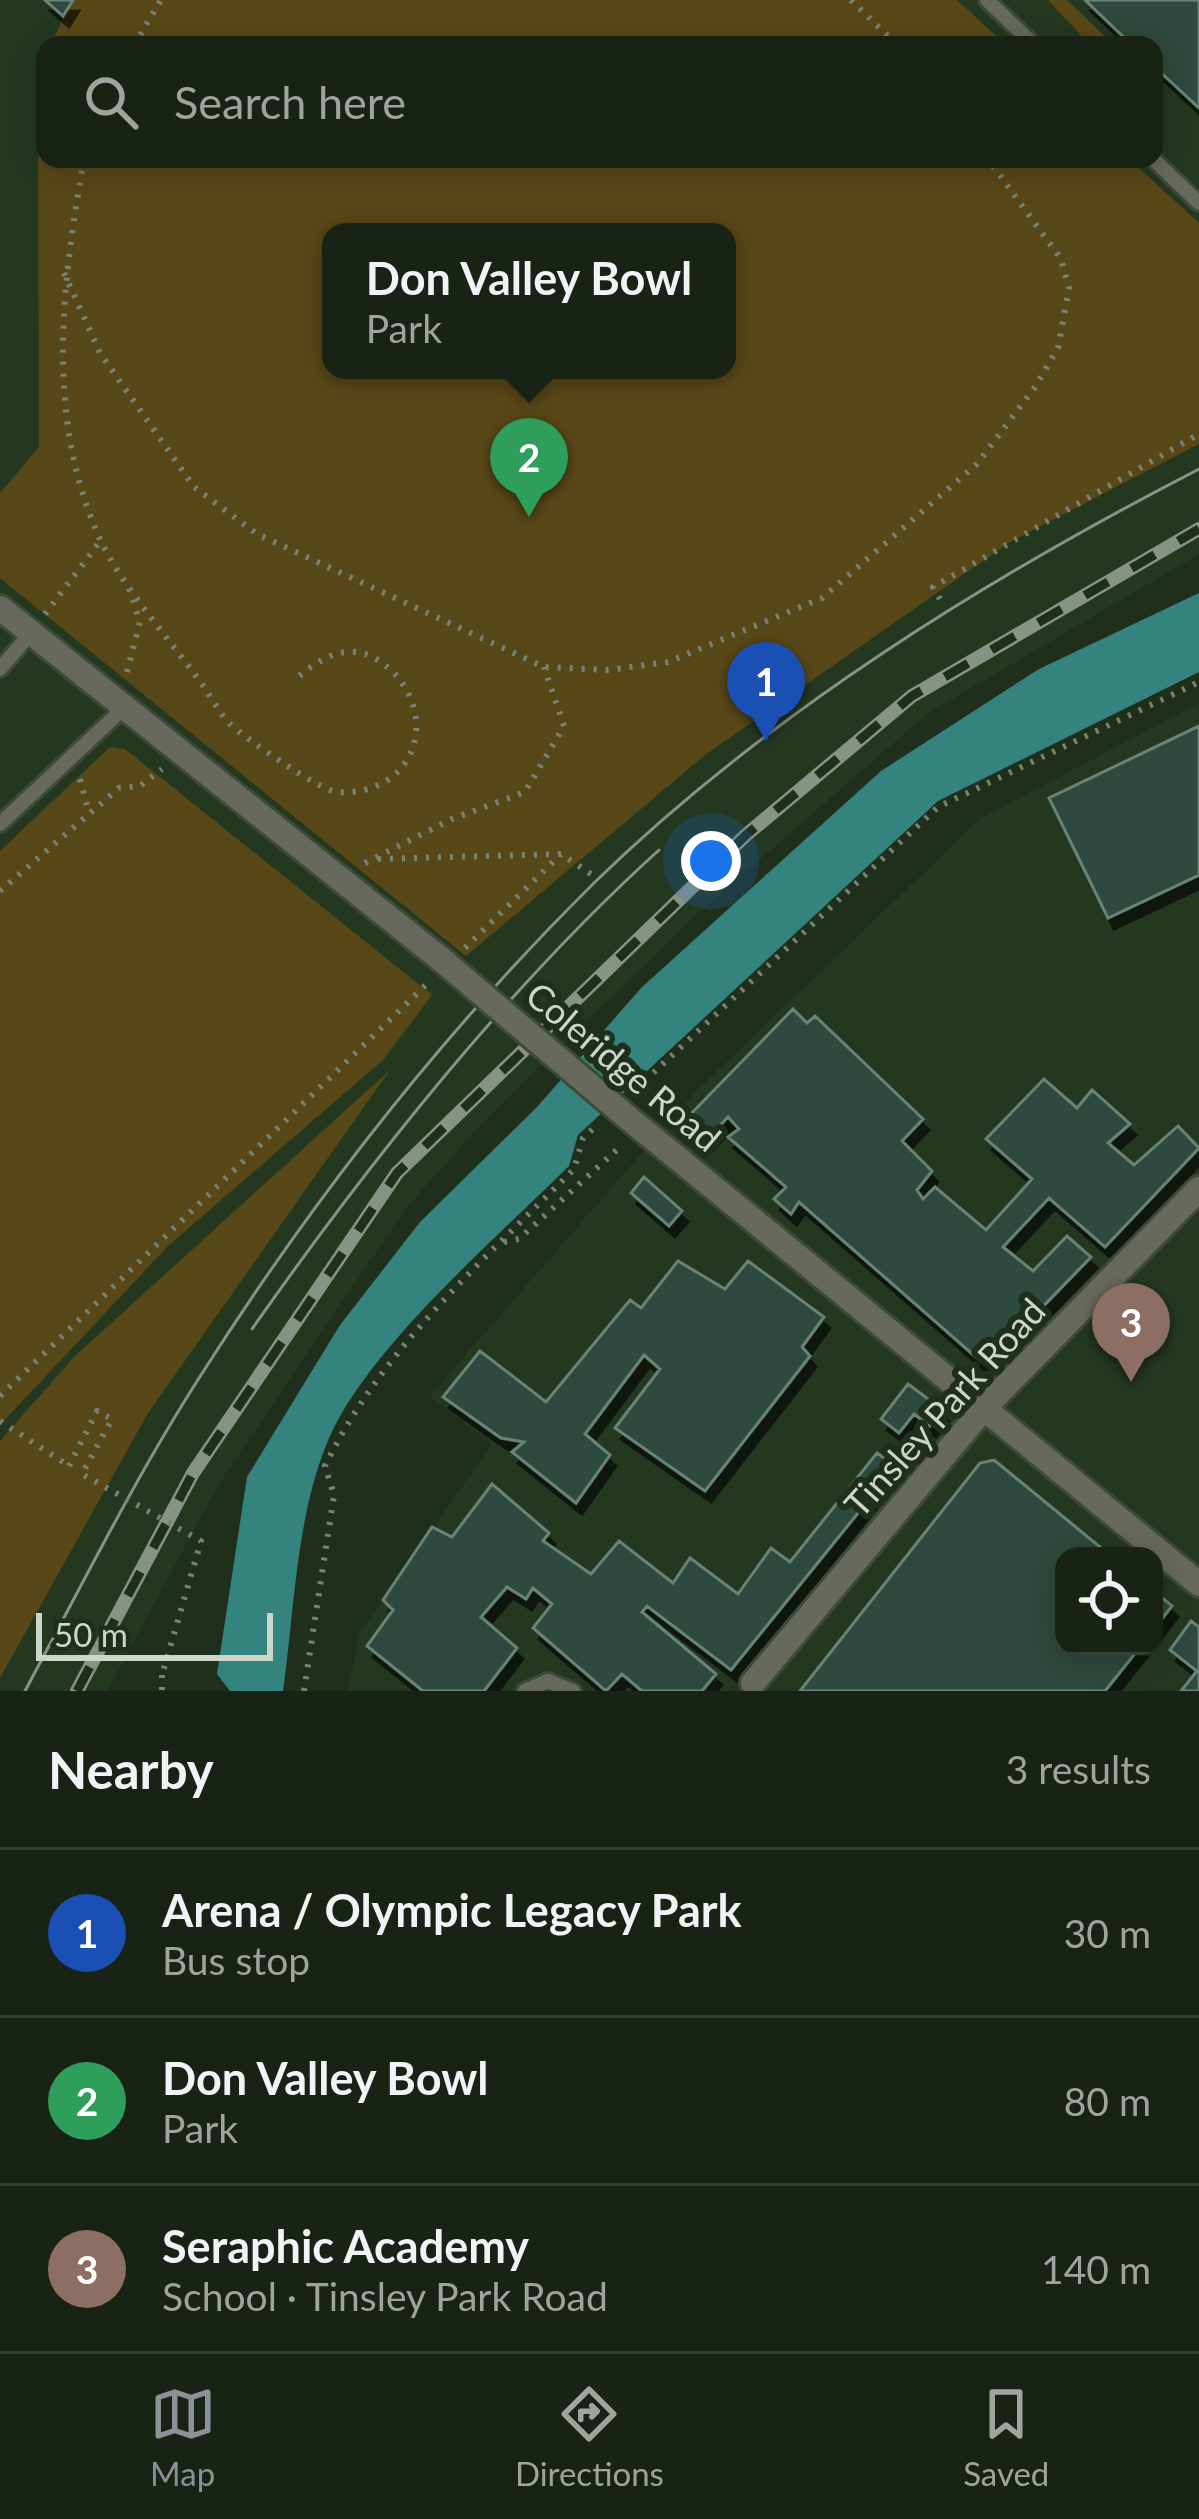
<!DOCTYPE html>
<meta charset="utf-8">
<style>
body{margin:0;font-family:Lato,sans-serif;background:#212b1e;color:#f1f3f6}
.controls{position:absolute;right:36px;bottom:36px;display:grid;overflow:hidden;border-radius:24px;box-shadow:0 6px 30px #0003}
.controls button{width:108px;height:108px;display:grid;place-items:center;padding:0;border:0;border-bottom:3px solid #364034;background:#182315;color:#f1f3f6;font:60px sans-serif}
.scale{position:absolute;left:36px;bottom:30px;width:237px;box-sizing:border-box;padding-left:12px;border:6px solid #ccd6ca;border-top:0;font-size:33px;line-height:42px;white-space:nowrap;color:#ccd6ca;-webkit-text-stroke:9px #202f1c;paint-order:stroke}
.you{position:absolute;left:711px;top:861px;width:42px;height:42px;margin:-30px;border:9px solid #fff;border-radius:50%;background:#1a73e8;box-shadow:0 0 0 18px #1a73e833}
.badge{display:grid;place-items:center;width:78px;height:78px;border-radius:50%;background:#8c9099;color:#fff;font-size:39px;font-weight:700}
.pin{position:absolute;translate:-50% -99px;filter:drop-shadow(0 3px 6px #0008)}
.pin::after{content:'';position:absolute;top:63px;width:42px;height:36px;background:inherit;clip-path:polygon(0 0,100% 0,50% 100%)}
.popup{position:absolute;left:322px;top:223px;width:414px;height:156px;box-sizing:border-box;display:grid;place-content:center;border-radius:24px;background:#182315;filter:drop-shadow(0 3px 9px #0005);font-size:39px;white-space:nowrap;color:#9fa4a0}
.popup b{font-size:45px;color:#f1f3f6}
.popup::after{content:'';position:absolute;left:50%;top:100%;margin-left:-24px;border:24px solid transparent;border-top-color:#182315}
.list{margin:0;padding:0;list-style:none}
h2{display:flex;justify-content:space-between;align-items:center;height:156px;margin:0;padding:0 48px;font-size:51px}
h2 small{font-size:39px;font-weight:400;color:#9fa4a0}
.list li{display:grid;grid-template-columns:78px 1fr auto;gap:36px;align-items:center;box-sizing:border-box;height:168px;padding:0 48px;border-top:3px solid #364034}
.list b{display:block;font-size:45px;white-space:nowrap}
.list p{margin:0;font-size:39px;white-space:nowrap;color:#9fa4a0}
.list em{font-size:39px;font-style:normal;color:#9fa4a0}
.icon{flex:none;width:66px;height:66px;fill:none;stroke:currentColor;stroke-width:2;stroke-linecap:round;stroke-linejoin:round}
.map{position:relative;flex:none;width:1199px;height:1691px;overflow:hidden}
.search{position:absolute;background:#182315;box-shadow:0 6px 30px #0003;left:36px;right:36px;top:36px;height:132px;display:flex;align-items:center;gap:30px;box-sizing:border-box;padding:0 42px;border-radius:24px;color:#9fa4a0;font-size:45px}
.sheet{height:660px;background:#182315}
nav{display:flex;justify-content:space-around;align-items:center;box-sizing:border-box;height:168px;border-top:3px solid #364034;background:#182315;font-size:33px;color:#9fa4a0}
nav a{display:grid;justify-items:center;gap:6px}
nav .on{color:#8c9099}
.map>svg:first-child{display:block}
.built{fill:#243820;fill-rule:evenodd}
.green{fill:#594817;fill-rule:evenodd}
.water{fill:#35837f}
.building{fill:#2d483c;stroke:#678477;stroke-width:3;filter:url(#shadow)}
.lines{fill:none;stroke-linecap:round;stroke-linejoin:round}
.service-casing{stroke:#3c4a38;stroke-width:20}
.minor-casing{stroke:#3c4a38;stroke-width:30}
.path{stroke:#778374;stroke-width:6;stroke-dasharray:3 9;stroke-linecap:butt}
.service{stroke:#67695e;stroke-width:14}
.minor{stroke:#67695e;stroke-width:24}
.tram{stroke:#879384;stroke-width:3}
.rail-casing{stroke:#879384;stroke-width:14}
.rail{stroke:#202f1c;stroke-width:9;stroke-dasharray:27;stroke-linecap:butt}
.minor-bridge-casing{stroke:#3c4a38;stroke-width:30;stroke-linecap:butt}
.path-bridge{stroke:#778374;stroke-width:6;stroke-dasharray:3 9;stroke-linecap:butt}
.minor-bridge{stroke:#67695e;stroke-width:24}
.labels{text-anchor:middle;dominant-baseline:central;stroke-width:12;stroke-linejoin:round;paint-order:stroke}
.street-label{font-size:36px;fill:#ccd6ca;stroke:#202f1c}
</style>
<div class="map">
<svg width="1199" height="1691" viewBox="0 0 1199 1691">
<defs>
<filter id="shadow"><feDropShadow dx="6" dy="11" stdDeviation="0" flood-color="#0009"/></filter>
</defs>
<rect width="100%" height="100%" fill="#202f1c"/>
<!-- built -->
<path class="built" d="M0 0H1199V554L927 714 695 916 488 1117 406 1208 220 1482 107 1691H0ZM45 45H1154V159H45ZM331 232H727V370H331Z
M1199 703V1691H348L360 1632 492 1444 430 1396 694 1093 980 819ZM1064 1556H1154V1646H1064Z"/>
<!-- green -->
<path class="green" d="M73 0H957L1006 45H50Z
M1048 0H1067L1114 45H1090Z
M45 70V159H1129L1199 223V444L1010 542 705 755 466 956 0 578V493L39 447 38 101ZM331 232H727V370H331Z
M110 747 125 749 432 995 383 1060 168 1246 0 1425V851Z
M390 1070 148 1413 0 1678V1441L75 1356Z"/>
<!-- water -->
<path class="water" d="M1199 593V672L938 801 578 1135 569 1166C497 1238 360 1354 325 1448 296 1522 294 1613 283 1691H230L217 1674 247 1477 340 1325 420 1222 537 1107 641 988 881 771 1039 669Z"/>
<!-- building -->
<path class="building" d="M45 0H73L63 16Z
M1085 0H1199V108L1154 66V45H1132Z
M1199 726V875L1108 918 1049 798Z
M793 1009 807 1023 815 1016 923 1119 902 1141 932 1171 917 1190 923 1199 935 1187 986 1230 1032 1179 986 1139 1044 1079 1077 1108 1092 1090 1130 1124 1108 1143 1134 1165 1178 1126 1199 1148 1105 1247 1049 1198 1003 1247 1033 1271 1067 1236 1091 1257 993 1358 978 1359 799 1202 791 1214 774 1199 786 1187 728 1137 739 1129 728 1117 704 1142 684 1121Z
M644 1177 682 1211 669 1226 631 1193Z
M678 1261 725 1289 748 1261 824 1317 802 1347 810 1356 705 1491 615 1428 660 1369 644 1355 585 1434 610 1455 576 1503 512 1452 524 1442 501 1438 443 1397 480 1351 546 1402 630 1300 641 1308Z
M908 1384 943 1410 930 1426 914 1414 899 1433 881 1419Z
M877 1453 896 1466 731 1670 647 1606 642 1612 716 1674 702 1691H642L622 1674 606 1691 533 1628 552 1604 533 1588 526 1599 507 1587 481 1617 517 1648 484 1691H423L367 1646 393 1610 383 1600 432 1527 452 1537 492 1484 549 1533 543 1541 591 1574 619 1541 673 1583 690 1558 738 1594 771 1548 790 1562Z
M994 1460 1111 1556H1064V1646H1141L1105 1691H800L980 1463Z
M1154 1591 1172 1606 1154 1629Z
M1191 1621 1199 1627V1691H1181L1197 1671 1170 1650Z"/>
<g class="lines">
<!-- service casing -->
<g class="service-casing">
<path id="service" d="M987 0 1034 45
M1153 159 1199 203
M0 669 31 633
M0 824 126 706
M525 1691 548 1681 573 1691"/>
</g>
<!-- minor casing -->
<g class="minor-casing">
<path id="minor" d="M0 608 442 960
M627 1117 1199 1584
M753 1683 984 1408 1199 1189"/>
</g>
<!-- path -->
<path class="path" d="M851 0 897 45
M134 45 161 0
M84 159C62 285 45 415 99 537 121 586 172 642 204 687 212 699 220 714 230 724 245 738 320 791 337 792 421 797 444 704 378 660 348 641 320 658 297 678
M64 273 100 353 194 487 257 534 544 667 608 670 668 662 822 598 977 464 1035 387 1058 348 1069 288 1061 259 988 159
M940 599 933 587 1199 434
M45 614 101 540
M127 672 140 622 127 582
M80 779 89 813
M378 859 561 854 591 874
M365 863 452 819 525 792 564 726 544 667
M0 891 119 788 140 786 162 769
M465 948 561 854
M636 1089 938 807 1199 682
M504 1242 519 1239 622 1145
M0 1396 429 982
M0 1421 69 1466
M162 1675V1691
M304 1691 334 1495 325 1466C382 1348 483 1261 574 1169L583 1138 596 1126"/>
<!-- service -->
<use href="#service" class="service"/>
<!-- minor -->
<use href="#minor" class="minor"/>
<!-- tram -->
<path class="tram" d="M252 1329C367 1165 510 985 659 850
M25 1691C82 1585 136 1476 201 1375 313 1199 447 1028 596 881 769 713 986 579 1199 469"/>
<!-- rail casing -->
<g class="rail-casing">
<path id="rail" d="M77 1691 193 1473 397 1173 746 835 912 696 1199 529"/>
</g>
<!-- rail -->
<use href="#rail" class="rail"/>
<!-- minor-bridge casing -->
<g class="minor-bridge-casing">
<path id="minor-bridge" d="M442 960 627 1117"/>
</g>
<!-- path-bridge -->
<path class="path-bridge" d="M69 1466 97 1411 112 1419 82 1474 201 1541 162 1675"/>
<!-- minor-bridge -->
<use href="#minor-bridge" class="minor-bridge"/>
</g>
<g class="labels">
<!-- street labels -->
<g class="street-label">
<text transform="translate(624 1066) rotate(40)">Coleridge Road</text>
<text transform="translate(944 1407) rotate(-48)">Tinsley Park Road</text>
</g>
</g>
</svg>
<div class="controls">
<button><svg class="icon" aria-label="locate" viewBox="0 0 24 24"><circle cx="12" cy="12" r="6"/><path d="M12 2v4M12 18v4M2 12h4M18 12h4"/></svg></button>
</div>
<div class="scale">50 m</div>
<div class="you"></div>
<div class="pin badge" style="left:766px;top:741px;background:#1a4fb4">1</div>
<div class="pin badge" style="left:529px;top:517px;background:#2e9e5b">2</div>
<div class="popup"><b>Don Valley Bowl</b>Park</div>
<div class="pin badge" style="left:1131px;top:1382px;background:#8d6e63">3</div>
<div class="search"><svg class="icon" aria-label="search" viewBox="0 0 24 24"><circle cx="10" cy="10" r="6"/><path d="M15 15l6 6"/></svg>Search here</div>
</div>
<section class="sheet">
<h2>Nearby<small>3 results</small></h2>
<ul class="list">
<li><span class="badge" style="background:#1a4fb4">1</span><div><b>Arena / Olympic Legacy Park</b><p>Bus stop</p></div><em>30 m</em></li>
<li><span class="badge" style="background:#2e9e5b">2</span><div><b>Don Valley Bowl</b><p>Park</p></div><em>80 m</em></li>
<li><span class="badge" style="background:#8d6e63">3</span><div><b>Seraphic Academy</b><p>School · Tinsley Park Road</p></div><em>140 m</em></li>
</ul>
</section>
<nav>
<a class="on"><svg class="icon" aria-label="map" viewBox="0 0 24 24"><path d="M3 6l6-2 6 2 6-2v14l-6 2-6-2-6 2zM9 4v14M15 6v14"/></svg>Map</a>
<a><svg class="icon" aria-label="directions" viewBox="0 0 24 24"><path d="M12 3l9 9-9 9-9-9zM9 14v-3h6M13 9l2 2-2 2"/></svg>Directions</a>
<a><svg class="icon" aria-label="saved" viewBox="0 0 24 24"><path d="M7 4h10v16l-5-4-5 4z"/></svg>Saved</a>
</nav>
